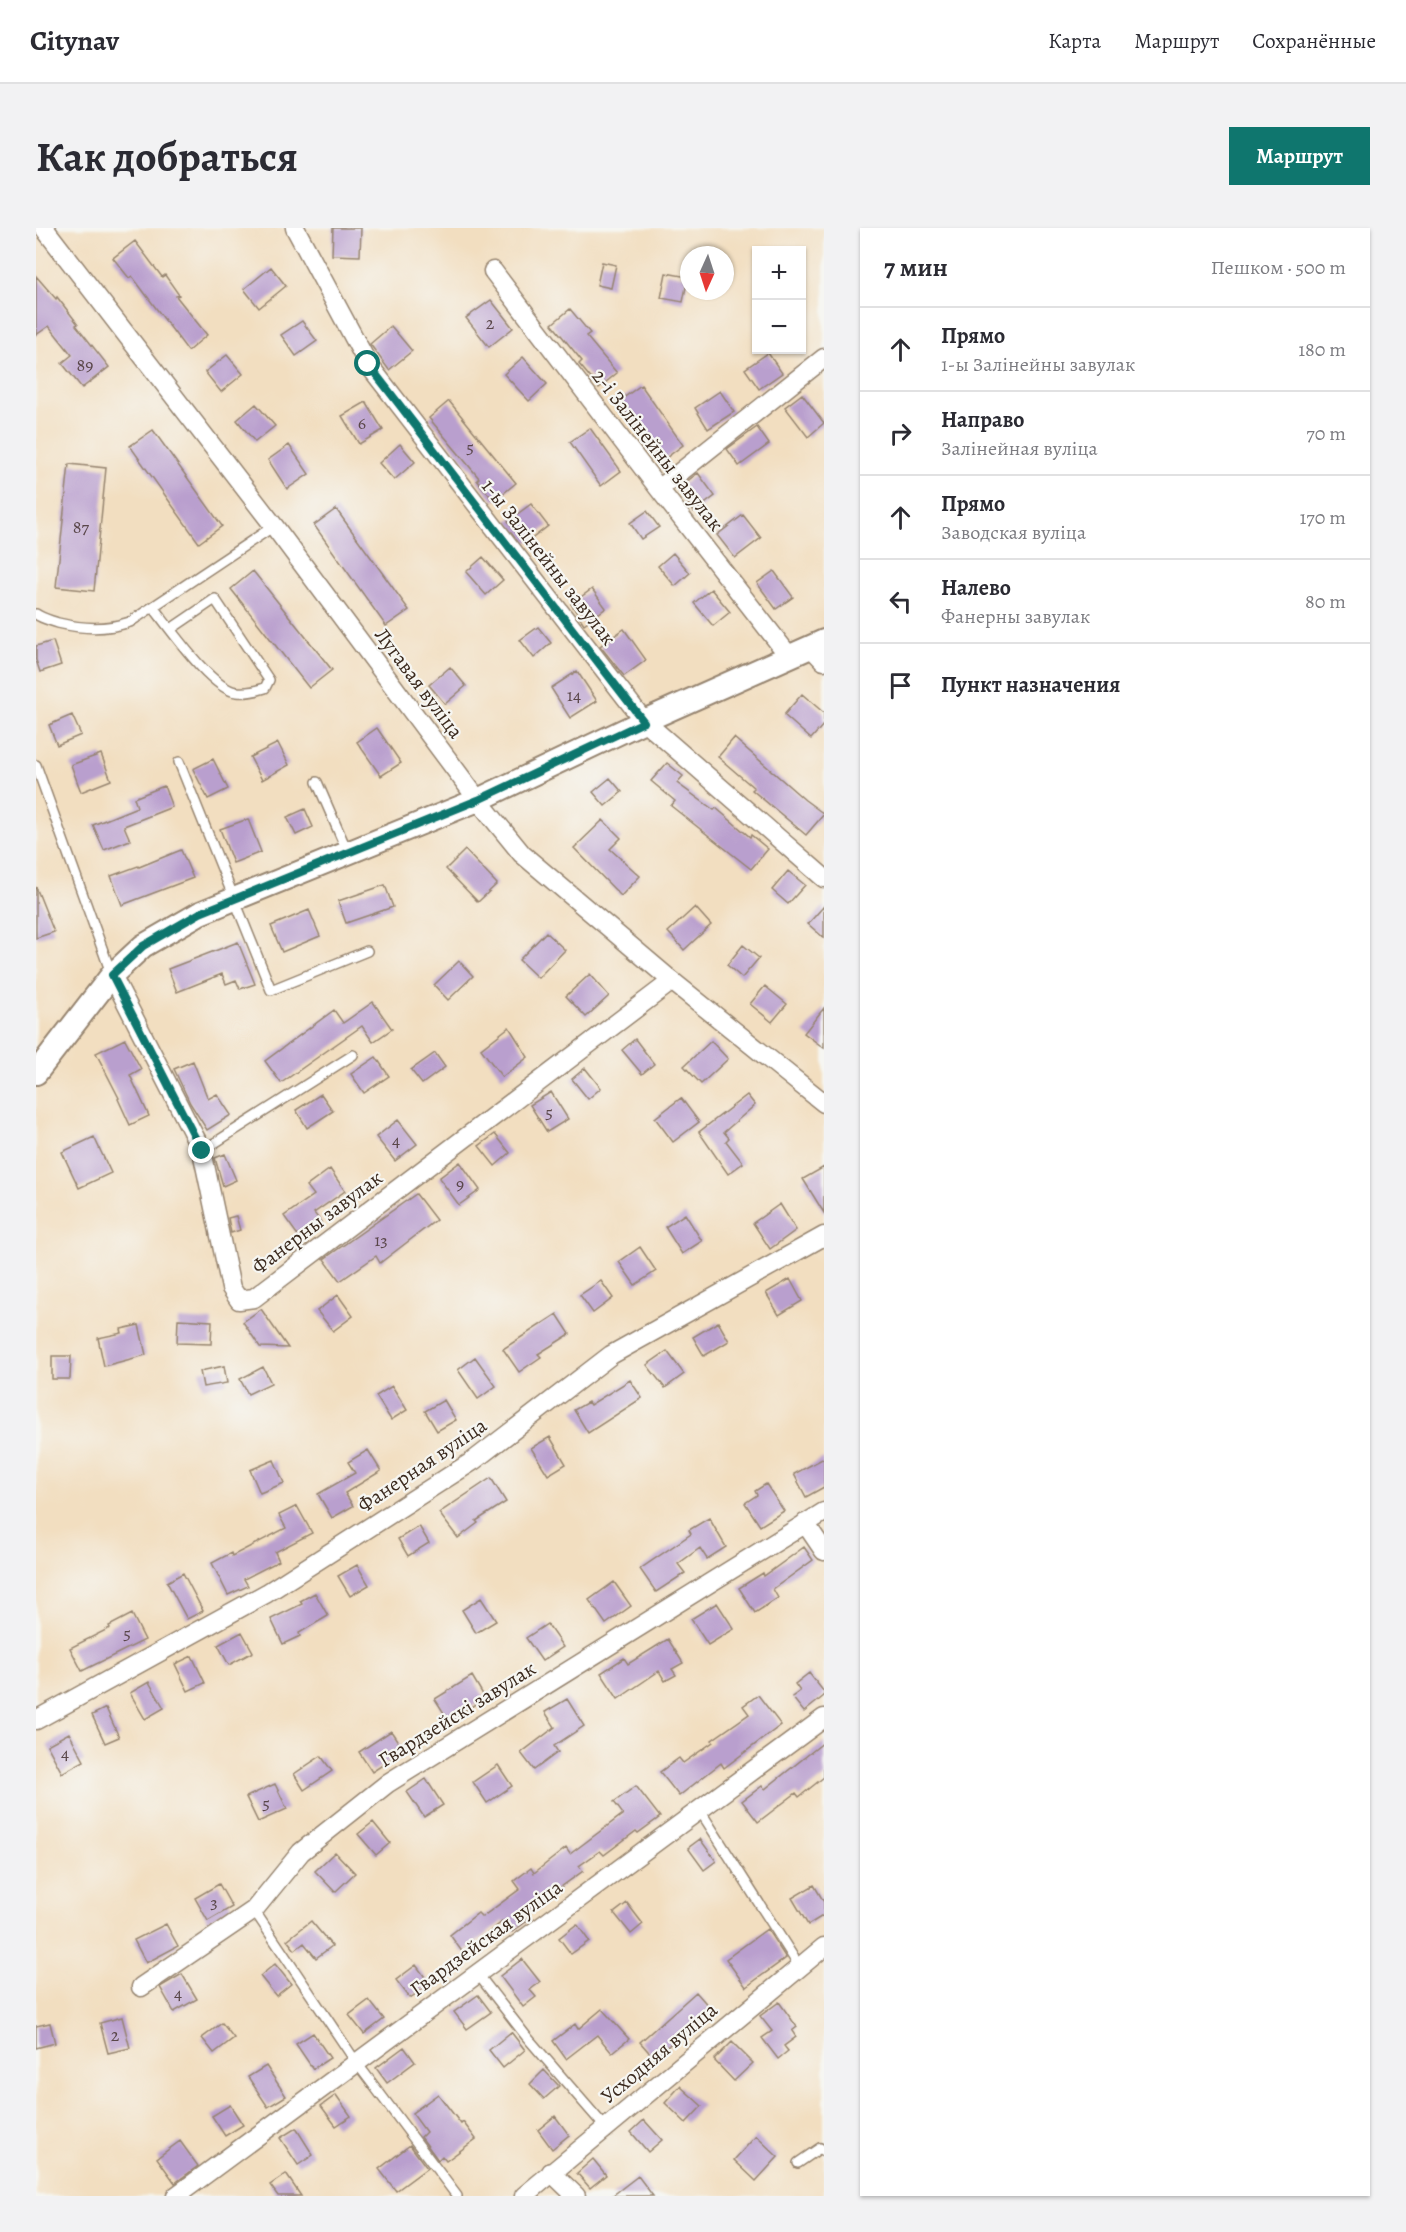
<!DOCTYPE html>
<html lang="ru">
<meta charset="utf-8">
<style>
body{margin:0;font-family:Alegreya,serif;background:#f2f2f3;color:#2b2b33}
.controls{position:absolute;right:18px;top:18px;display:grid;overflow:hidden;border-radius:0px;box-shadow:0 2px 4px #0004}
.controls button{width:54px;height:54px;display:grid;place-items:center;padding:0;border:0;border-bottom:2px solid #e1e1e2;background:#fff;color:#2b2b33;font:30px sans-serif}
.compass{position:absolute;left:644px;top:18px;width:54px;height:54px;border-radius:50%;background:#fff;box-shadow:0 2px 4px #0004;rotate:183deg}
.stop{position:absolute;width:18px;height:18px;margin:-14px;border:4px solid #0f766e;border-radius:50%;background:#fff}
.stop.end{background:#0f766e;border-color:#fff;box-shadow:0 2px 6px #0008}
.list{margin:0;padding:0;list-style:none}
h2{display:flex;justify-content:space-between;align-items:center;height:78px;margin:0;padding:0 24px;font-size:26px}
h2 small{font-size:20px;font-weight:400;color:#7c7c81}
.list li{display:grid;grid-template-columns:39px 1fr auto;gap:18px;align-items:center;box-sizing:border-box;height:84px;padding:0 24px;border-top:2px solid #e1e1e2}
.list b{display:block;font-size:22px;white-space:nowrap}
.list p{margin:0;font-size:20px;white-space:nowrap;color:#7c7c81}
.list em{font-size:20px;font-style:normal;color:#7c7c81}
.icon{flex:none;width:33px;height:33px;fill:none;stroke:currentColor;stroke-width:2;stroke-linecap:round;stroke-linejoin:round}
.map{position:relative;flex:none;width:788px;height:1968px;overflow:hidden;border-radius:0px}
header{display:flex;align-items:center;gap:36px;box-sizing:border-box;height:84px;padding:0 30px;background:#fff;border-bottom:2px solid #e1e1e2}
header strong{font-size:28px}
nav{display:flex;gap:33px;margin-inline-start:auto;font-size:21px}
.intro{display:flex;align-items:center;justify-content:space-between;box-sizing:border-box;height:144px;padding:0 36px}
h1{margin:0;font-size:42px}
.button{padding:15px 27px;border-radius:0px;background:#0f766e;color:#fff;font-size:21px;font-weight:700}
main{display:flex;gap:36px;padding:0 36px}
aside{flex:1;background:#fff;border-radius:0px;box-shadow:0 2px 4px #0004}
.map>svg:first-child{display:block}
.building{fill:#b99fce}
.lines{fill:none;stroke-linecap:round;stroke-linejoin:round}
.service-casing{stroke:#96846f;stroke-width:12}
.minor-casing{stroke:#96846f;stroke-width:21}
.tertiary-casing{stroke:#96846f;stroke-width:26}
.service{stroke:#fff;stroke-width:9}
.minor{stroke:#fff;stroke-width:18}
.tertiary{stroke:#fff;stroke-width:22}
.route{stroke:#0f766e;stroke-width:8}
.labels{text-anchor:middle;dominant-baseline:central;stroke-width:4.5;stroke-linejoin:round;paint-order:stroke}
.number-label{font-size:18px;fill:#5a474a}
.street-label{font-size:21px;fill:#3b2a1e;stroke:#f6f6f2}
</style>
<header>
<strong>Citynav</strong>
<nav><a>Карта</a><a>Маршрут</a><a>Сохранённые</a></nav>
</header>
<div class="intro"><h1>Как добраться</h1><a class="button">Маршрут</a></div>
<main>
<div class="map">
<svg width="788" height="1968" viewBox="0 0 788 1968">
<rect width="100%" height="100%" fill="#f6f6f2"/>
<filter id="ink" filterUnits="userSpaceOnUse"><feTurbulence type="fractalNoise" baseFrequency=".0167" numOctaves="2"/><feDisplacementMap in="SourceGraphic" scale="12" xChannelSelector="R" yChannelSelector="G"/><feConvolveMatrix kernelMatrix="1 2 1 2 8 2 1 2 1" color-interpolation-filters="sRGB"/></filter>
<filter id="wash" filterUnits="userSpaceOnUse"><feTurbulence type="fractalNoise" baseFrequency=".008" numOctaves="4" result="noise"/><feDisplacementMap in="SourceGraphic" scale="24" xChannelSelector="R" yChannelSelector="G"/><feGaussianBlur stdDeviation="1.35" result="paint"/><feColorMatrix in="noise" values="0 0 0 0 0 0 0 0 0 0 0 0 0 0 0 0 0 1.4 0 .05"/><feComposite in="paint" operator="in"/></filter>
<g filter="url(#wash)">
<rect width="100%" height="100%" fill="#f2dec0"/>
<g id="blocks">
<!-- building -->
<path class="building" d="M297 0H325L324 28 296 27Z
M99 13 126 49 129 47 143 67 140 68 171 107 152 123 96 48 93 50 77 30Z
M566 34 580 37 575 60 561 57Z
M235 39 250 58 223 80 208 61Z
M630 45 652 49 647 74 625 70Z
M0 48 20 71 21 69 42 96 40 97 73 139 46 160 26 135 36 127 13 98 0 107Z
M455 72 477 100 453 119 430 90Z
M534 81 554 105 550 108 581 145 563 160 543 136 546 133 516 96Z
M266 93 281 113 260 128 245 107Z
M355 98 376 123 353 142 334 116Z
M732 125 746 145 723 161 709 141Z
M191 127 207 146 185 164 169 144Z
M487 129 511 156 493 173 468 146Z
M605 157 647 217 626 233 582 174Z
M684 163 698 184 672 201 659 180Z
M766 166 788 195 772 209 749 179Z
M413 173 480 255 458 273 441 252 443 250 393 190Z
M330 174 347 202 323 216 306 188Z
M220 176 239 198 219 214 201 192Z
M721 199 733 216 703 238 691 221Z
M554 200 585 243 565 258 534 214Z
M117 202 186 298 163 315 94 218Z
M364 216 379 234 358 252 343 235Z
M253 217 273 246 251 261 232 232Z
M33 236 70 240 58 363 20 359Z
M662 245 679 268 658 284 641 261Z
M495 276 512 298 489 316 472 293Z
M300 281 373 382 350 398 278 297Z
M611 283 623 299 605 311 594 295Z
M707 287 725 310 699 330 681 307Z
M637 325 654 345 639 358 622 338Z
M447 329 467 352 450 367 430 344Z
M217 343 296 442 273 460 195 361Z
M738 343 757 369 740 381 721 355Z
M556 361 570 380 548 396 535 376Z
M675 361 694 384 677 398 658 375Z
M502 399 515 415 498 430 484 412Z
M588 401 610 432 588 448 564 418Z
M17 413 25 437 4 444 0 432V418Z
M414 439 430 458 409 476 393 457Z
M541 443 561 473 534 490 515 460Z
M766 466 788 485V496L775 511 748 487Z
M36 487 45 507 21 517 13 497Z
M341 500 365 535 345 548 321 514Z
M698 510 769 572 788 586 770 607 716 562 718 560 682 529Z
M242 515 253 537 226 552 214 529Z
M65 526 75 552 45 564 35 537Z
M177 531 192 561 172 571 157 541Z
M631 535 647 548 641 555 678 582 680 580 714 609 715 607 732 621 715 641 635 578 639 573 615 553Z
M574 550 586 564 569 578 557 564Z
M128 558 136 579 88 598 94 612 68 622 57 597 101 579 98 570Z
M269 581 277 599 260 607 251 589Z
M212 591 225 624 197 635 184 601Z
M567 592 585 610 574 621 604 648 585 668 538 620Z
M145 622 157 650 86 677 75 648 102 638 103 639Z
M429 622 461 656 442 674 410 641Z
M752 643 769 657 752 676 736 662Z
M349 657 357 679 310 695 302 673Z
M0 659 18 704 0 710Z
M788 678V710L772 696Z
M659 679 675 697 648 722 632 704Z
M273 682 284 708 246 724 235 698Z
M510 704 529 722 502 750 483 732Z
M202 714 219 756 204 761 200 752 190 756 186 746 141 764 132 741Z
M707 717 723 730 706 750 691 737Z
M423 733 437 748 412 772 398 757Z
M554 746 573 768 550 789 530 768Z
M729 758 751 776 736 794 714 776Z
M337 774 356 801 337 814 326 798 245 855 229 833 298 782 307 795Z
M788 780V820L768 805Z
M473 799 492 829 466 849 445 821Z
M89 811 105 841 94 847 113 888 94 897 82 871 83 870 60 825Z
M599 811 618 836 606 846 586 822Z
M675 813 692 831 665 856 648 838Z
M399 825 409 839 386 856 375 842Z
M340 829 353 848 328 865 315 846Z
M157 833 172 871 181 866 195 887 171 902 154 875 138 841Z
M549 840 565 860 552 871 536 851Z
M515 864 532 891 511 904 494 877Z
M285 866 297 883 271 900 260 882Z
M711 867 719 877 688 904 693 910 690 913 707 935 692 946 663 904Z
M645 870 663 894 637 914 619 890Z
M362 892 381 916 359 933 340 909Z
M459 906 474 925 459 938 443 918Z
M58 909 75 945 43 960 26 924Z
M189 926 200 952 187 958 179 930Z
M424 934 444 962 423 977 403 950Z
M788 939V985L767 951Z
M294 941 309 963 278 985 285 994 263 1009 248 988 278 967 271 958Z
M380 966 400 992 344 1035 340 1028 304 1053 288 1031Z
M744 976 760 1002 734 1021 717 995Z
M649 986 666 1013 646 1026 629 999Z
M200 988 204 1002 195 1005 192 990Z
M604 1019 620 1043 599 1057 583 1034Z
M754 1051 766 1073 743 1087 730 1065Z
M565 1053 577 1070 557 1085 544 1067Z
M302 1067 317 1088 297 1103 281 1083Z
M225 1081 252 1120 224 1119 207 1094Z
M521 1086 534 1106 502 1126 505 1129 483 1144 467 1121Z
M142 1091 176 1093 175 1116 141 1115Z
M682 1094 693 1113 668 1128 657 1109Z
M103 1097 110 1127 68 1138 62 1110 86 1105 85 1101Z
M631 1123 648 1146 629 1160 611 1137Z
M16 1128H35L34 1151H16Z
M439 1129 460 1158 442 1171 422 1142Z
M188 1138 191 1155 167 1159 164 1143Z
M227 1139 235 1155 212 1166 204 1151Z
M594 1152 606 1170 552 1205 538 1182 552 1174 554 1177Z
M356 1158 371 1182 355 1192 340 1168Z
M408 1172 420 1192 401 1203 389 1183Z
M514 1209 530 1236 512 1247 495 1220Z
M332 1222 345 1243 309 1265 317 1278 296 1290 282 1266 319 1245 312 1234Z
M788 1230V1259L770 1269 758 1246Z
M238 1232 248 1255 224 1265 214 1242Z
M455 1250 470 1274 440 1293 442 1295 422 1310 403 1285Z
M730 1256 748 1283 724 1298 709 1275 721 1267 719 1263Z
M261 1278 276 1305 239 1324 243 1333 208 1351 212 1358 192 1367 176 1335 195 1325 196 1328 250 1300 243 1287Z
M673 1290 690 1319 671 1331 664 1320 642 1336 649 1345 620 1364 604 1341 655 1306 653 1302Z
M383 1298 393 1315 372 1328 362 1311Z
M768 1319 777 1332 737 1361 742 1370 719 1385 703 1360 727 1345 728 1348Z
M321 1337 333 1357 314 1368 302 1348Z
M147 1345 167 1383 151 1391 131 1354Z
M578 1354 595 1378 570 1396 553 1372Z
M279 1365 292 1388 263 1405 264 1408 247 1416 235 1391 266 1376 264 1373Z
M445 1370 460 1393 440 1405 426 1382Z
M681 1375 698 1401 672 1417 655 1391Z
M96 1386 109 1412 46 1443 34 1420 74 1400 73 1398Z
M511 1396 527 1419 506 1433 490 1410Z
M206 1404 217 1424 193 1437 182 1417Z
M632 1411 647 1435 636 1441 640 1447 629 1453 623 1443 582 1471 565 1445 588 1430 592 1436Z
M156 1428 169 1455 152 1463 139 1436Z
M773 1445 788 1464V1468L768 1484 756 1469 764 1463 759 1456Z
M436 1448 449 1470 413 1493 399 1471Z
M113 1454 128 1480 109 1491 94 1465Z
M722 1467 745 1497 688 1540 685 1535 643 1568 624 1544 643 1530 647 1535 677 1514 676 1512 713 1486 707 1478Z
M531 1471 548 1498 518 1518 522 1524 498 1542 485 1525 519 1499 509 1484Z
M70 1480 83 1509 69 1515 56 1487Z
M355 1503 368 1523 336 1544 323 1524Z
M33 1505 48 1533 26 1545 11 1517Z
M788 1514V1549L763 1569 760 1565 722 1594 706 1573 726 1558 729 1561Z
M285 1528 296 1543 268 1562 258 1546Z
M462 1537 476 1558 451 1575 437 1554Z
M390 1551 407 1577 388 1589 371 1564Z
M239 1556 251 1581 222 1594 210 1569Z
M600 1558 624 1589 602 1605 600 1603 568 1627 564 1623 543 1638 547 1643 486 1687 491 1693 476 1704 467 1693 427 1725 414 1707 442 1685 446 1689 484 1661 478 1653 495 1640 498 1645 530 1620 534 1626 587 1586 578 1574Z
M337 1594 354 1615 340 1627 322 1606Z
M664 1611 680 1633 668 1642 652 1620Z
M299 1624 319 1645 299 1664 279 1643Z
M183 1656 196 1679 172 1693 159 1670Z
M778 1657 788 1674V1687L772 1697 756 1670Z
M591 1675 607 1696 595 1706 578 1685Z
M275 1693 296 1718 280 1730 268 1715 259 1722 251 1712Z
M130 1696 142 1718 110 1735 98 1712Z
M541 1696 553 1713 535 1726 523 1710Z
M731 1701 750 1730 710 1759 690 1731Z
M486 1731 504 1754 494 1762 500 1769 487 1779 464 1748Z
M239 1736 255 1756 240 1768 224 1748Z
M380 1737 394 1756 374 1770 360 1752Z
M146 1746 161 1771 138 1784 124 1759Z
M660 1764 675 1781 618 1830 604 1814Z
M442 1767 455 1784 431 1801 418 1784Z
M333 1772 348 1791 328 1806 313 1787Z
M743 1774 761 1799 756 1803 760 1809 748 1818 752 1823 742 1831 726 1810 736 1803 724 1788Z
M566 1781 593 1811 576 1825 561 1807 530 1831 517 1813 539 1796 542 1801Z
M86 1789 94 1820 72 1825 64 1795Z
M14 1795 19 1815 0 1820V1798Z
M186 1795 198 1810 178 1825 166 1810Z
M475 1804 489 1822 467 1840 453 1822Z
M277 1805 294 1830 277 1841 260 1816Z
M696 1814 717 1835 698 1853 678 1832Z
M368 1819 379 1834 351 1855 340 1840Z
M230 1838 250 1868 232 1879 212 1849Z
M508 1842 523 1858 508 1871 494 1856Z
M644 1858 666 1878 650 1895 629 1875Z
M402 1866 425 1896 427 1894 440 1911 410 1933 406 1928 402 1932 385 1909 390 1904 376 1885Z
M300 1867 315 1888 300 1898 285 1878Z
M194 1877 207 1897 189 1908 176 1888Z
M519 1888 533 1907 516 1921 502 1902Z
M608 1892 626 1912 612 1924 595 1904Z
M260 1900 277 1927 262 1937 244 1910Z
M720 1908 742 1929 720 1953 698 1932Z
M144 1913 162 1938 139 1955 121 1930Z
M374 1917 391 1940 360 1963 343 1941Z
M557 1931 570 1947 554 1960 541 1945Z
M250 1946 265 1968H242L234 1957Z
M602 1948 617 1968H576Z"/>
</g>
</g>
<g filter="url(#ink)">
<use href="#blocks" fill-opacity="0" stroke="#96846f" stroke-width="1.5"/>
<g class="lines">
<!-- service casing -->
<g class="service-casing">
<path id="service" d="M117 379C133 399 176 462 201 464 210 465 220 463 229 460L233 452 179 371 135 401
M0 386C7 391 14 392 22 395 48 401 69 402 94 394L238 298
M143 534 235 762 331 723
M0 537 75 745
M281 554 312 625
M166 923 317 827
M663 1581 763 1738
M218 1682 320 1834 421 1968
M441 1745 490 1808 569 1899
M762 1935 784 1920 788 1923"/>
</g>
<!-- minor casing -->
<g class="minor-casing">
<path id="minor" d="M8 0 238 298 442 572 486 626 636 753 788 875
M259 0 332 136 608 493 788 650
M457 43 623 261 753 428
M623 261 788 130
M774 418 788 433
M76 747 166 923 195 1060 203 1072 218 1070 636 753
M769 1295 788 1323
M0 1492 231 1365 437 1233 575 1127 788 1008
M105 1759 218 1682 265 1624 352 1555 788 1284
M515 1944 540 1968
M140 1968 788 1490
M488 1968 788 1719"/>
</g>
<!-- tertiary casing -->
<g class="tertiary-casing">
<path id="tertiary" d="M0 845 76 747 107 718 164 685 442 572 608 493 788 413"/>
</g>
<!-- service -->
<use href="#service" class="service"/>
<!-- minor -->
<use href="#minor" class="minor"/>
<!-- tertiary -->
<use href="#tertiary" class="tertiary"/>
</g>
</g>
<g class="lines" filter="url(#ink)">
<!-- route -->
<path class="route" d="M166 923 76 747 107 718 164 685 442 572 608 494 332 136"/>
</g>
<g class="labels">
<!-- number labels -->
<g class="number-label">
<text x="454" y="95">2</text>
<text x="49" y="137">89</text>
<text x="326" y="195">6</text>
<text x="434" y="219">5</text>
<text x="45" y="299">87</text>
<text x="538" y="467">14</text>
<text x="513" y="884">5</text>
<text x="360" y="912">4</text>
<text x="424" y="956">9</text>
<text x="345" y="1012">13</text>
<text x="91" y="1405">5</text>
<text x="29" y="1525">4</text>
<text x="230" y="1575">5</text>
<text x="178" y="1674">3</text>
<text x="142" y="1765">4</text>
<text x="79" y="1807">2</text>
</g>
<!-- street labels -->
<g class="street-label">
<text transform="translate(622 222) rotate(52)">2-і Залінейны завулак</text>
<text transform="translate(513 334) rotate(52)">1-ы Залінейны завулак</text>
<text transform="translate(383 455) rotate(53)">Лугавая вуліца</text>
<text transform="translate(281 994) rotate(-37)">Фанерны завулак</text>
<text transform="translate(386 1237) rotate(-34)">Фанерная вуліца</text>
<text transform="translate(421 1486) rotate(-32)">Гвардзейскі завулак</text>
<text transform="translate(450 1710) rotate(-36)">Гвардзейская вуліца</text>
<text transform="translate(623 1825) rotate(-40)">Усходняя вуліца</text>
</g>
</g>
</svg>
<div class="controls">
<button>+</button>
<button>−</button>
</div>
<svg class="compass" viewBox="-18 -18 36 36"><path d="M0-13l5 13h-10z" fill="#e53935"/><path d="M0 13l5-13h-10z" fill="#7c7c81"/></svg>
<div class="stop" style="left:332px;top:136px"></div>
<div class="stop end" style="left:166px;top:923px"></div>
</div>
<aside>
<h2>7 мин<small>Пешком · 500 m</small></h2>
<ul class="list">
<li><svg class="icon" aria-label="ahead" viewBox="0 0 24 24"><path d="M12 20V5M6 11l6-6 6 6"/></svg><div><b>Прямо</b><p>1-ы Залінейны завулак</p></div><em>180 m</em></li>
<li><svg class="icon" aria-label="right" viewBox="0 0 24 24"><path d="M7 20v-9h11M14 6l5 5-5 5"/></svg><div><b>Направо</b><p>Залінейная вуліца</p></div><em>70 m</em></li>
<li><svg class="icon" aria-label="ahead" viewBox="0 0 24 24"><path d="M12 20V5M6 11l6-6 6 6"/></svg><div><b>Прямо</b><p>Заводская вуліца</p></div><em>170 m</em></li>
<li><svg class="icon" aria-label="left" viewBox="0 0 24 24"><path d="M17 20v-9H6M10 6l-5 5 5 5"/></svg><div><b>Налево</b><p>Фанерны завулак</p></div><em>80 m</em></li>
<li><svg class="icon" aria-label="arrive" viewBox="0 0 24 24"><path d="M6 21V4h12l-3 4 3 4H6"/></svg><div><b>Пункт назначения</b></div></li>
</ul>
</aside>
</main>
